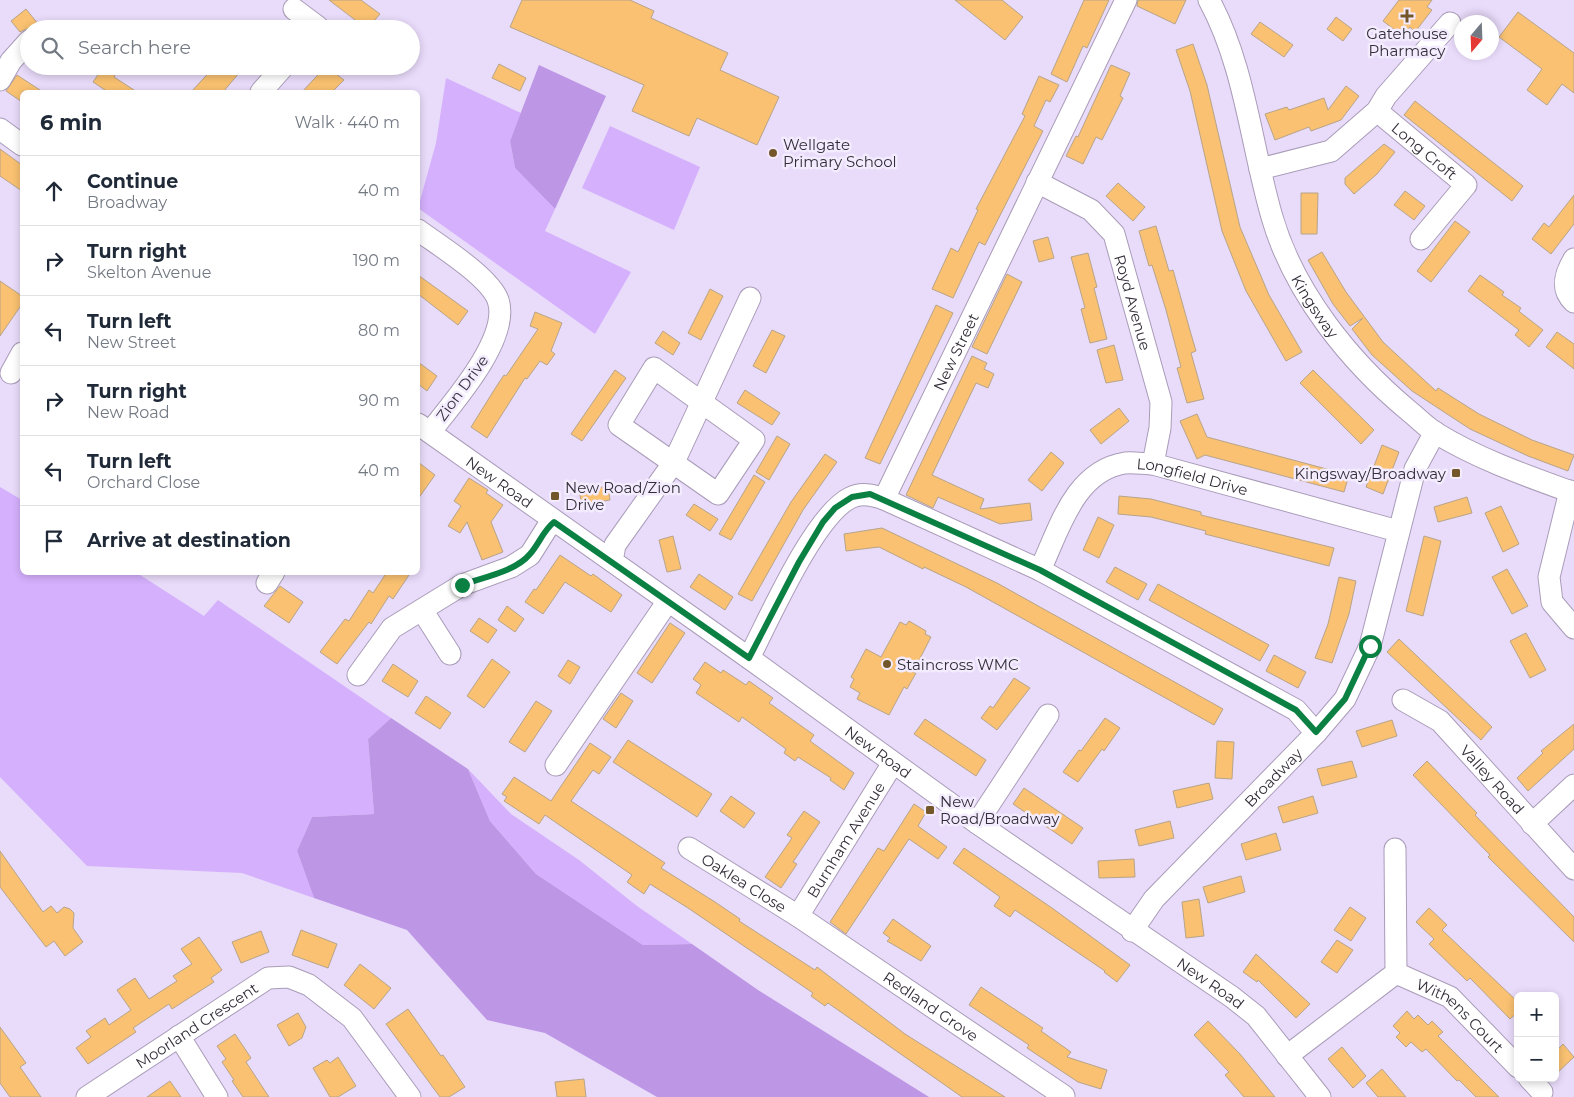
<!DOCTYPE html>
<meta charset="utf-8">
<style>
body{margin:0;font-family:Montserrat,sans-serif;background:#f2f2f3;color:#1f2937}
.controls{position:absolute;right:15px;bottom:15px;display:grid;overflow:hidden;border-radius:8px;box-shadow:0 2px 8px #0003}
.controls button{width:45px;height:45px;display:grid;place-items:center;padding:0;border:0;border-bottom:1px solid #e0e1e3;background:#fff;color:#1f2937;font:25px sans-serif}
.compass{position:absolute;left:1454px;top:15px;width:45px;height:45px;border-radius:50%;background:#fff;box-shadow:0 2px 8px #0003;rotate:199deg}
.stop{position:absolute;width:15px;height:15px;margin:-11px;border:4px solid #0b8043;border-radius:50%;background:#fff}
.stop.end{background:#0b8043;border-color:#fff;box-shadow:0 1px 5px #0008}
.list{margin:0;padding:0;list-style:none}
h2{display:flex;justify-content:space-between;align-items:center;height:65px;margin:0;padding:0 20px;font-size:21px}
h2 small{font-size:16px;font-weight:400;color:#747a83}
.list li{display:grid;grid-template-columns:32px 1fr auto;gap:15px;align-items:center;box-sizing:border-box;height:70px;padding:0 20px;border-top:1px solid #e0e1e3}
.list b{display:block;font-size:19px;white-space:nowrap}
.list p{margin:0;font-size:16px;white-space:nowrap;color:#747a83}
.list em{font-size:16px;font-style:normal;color:#747a83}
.icon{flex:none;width:28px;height:28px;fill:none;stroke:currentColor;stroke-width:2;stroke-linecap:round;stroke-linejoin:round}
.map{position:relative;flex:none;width:1574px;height:1097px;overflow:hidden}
.search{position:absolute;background:#fff;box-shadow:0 2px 8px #0003;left:20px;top:20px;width:400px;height:55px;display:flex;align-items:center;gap:12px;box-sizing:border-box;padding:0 18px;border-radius:28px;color:#747a83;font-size:19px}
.panel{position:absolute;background:#fff;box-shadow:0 2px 8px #0003;left:20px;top:90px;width:400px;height:485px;border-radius:8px}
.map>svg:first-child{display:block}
.green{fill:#d5b0fd}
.forest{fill:#bd97e5}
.building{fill:#f9c171;stroke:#b8a489}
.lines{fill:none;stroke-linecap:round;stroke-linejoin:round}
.minor-casing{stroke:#a99cb8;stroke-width:23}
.minor{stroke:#fff;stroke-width:21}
.route{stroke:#0b8043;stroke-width:6}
.poi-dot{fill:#74562b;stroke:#f3ebfe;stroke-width:2}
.labels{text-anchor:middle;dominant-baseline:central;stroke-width:5;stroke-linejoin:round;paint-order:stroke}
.poi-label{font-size:15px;fill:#332e39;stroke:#f3ebfe;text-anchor:start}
.street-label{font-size:15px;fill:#332e39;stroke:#f3ebfe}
</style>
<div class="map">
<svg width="1574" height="1097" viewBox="0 0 1574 1097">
<rect width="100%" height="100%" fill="#e9dbfa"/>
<!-- green -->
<path class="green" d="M446 78 521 113 510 141 515 168 555 209 545 231 631 272 595 334 418 208 436 143Z
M610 126 700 167 674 230 582 188Z
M0 487 22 500V572L137 573 204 616 218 600 391 718 368 739 374 814 312 817 297 851 314 898 242 873 87 866 0 777Z
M468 769 511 814 579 860 637 906 692 944 643 945 536 874 490 821Z"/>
<!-- forest -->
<path class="forest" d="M539 65 606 96 555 209 515 168 510 141Z
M391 718 468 769 490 821 536 874 643 945 692 944 758 990 929 1097H657L545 1033 487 1020 407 930 314 898 297 851 312 817 374 814 368 739Z"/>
<!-- building -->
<path class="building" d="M329 0H361L380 14 367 29Z
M522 0H630L654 11 651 18 728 53 720 70 779 97 757 145 697 118 689 136 632 111 644 85 510 27Z
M955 0H1002L1023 17 1005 40Z
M1084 0H1109L1087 48 1083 46 1067 82 1051 74Z
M1138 0H1186L1175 24 1137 6Z
M1399 0H1432L1427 7 1432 10 1415 32 1410 27 1403 36 1383 21Z
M26 9 39 25 34 29H26L20 32 11 21Z
M1518 12 1574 53V93L1562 84 1547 105 1527 90 1542 69 1499 37Z
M1336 17 1352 29 1343 41 1327 29Z
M1260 22 1293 45 1284 57 1251 34Z
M1193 44 1207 85 1240 227 1269 295 1302 352 1286 361 1246 291 1222 231 1190 91 1176 50Z
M499 64 526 78 520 91 492 78Z
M1111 65 1130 73 1120 96 1123 98 1102 140 1096 137 1083 164 1066 156 1076 136 1078 137Z
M104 66H121L114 77 137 92H108L93 82Z
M215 66H245L223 92H191Z
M326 66 344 80 332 92H302Z
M17 75 43 92H22V102L6 91Z
M1039 76 1059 85 1050 102 1046 100 1034 126 1043 131 985 245 979 242 953 298 932 289 951 248 958 252 978 210 976 209 1025 116 1022 114Z
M1346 86 1359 96 1341 120 1311 131 1309 127 1275 140 1265 114 1287 107 1289 110 1324 98 1328 110Z
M1415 101 1523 186 1512 201 1404 115Z
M1384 144 1395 152 1377 174 1354 194 1345 184V178Z
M0 149 22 165V191L0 176Z
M1118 183 1145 207 1133 221 1106 196Z
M1405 191 1425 206 1414 220 1394 205Z
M1301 193H1318L1317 234H1301Z
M1574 195V224L1551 254 1532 239 1544 223 1549 227Z
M1455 221 1470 232 1431 282 1417 271Z
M1156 226 1169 271 1173 270 1191 334 1196 351 1191 353 1204 399 1187 403 1177 368 1181 367 1166 310 1152 265 1149 266 1139 231Z
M1048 237 1054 258 1039 262 1033 241Z
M1322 252 1346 292 1383 342 1436 391 1438 388 1479 414 1532 440 1574 455 1568 471 1528 456 1470 429 1412 391 1372 355 1352 329 1363 318 1350 326 1333 304 1308 260Z
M1088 253 1097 287 1094 288 1107 339 1090 343 1081 309 1085 308 1071 257Z
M1007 274 1022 282 987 354 972 347Z
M418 275 468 311 458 325 418 294Z
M1480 275 1504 292 1502 295 1521 308 1519 311 1521 313 1543 330 1529 347 1515 335 1519 330 1468 291Z
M0 281 22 296V304L0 336Z
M710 289 723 296 701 340 688 333Z
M936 305 953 313 880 464 865 458Z
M535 312 562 323 551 351 555 354 547 365 540 361 527 379 525 378 487 438 471 427 496 387 504 375 506 376 538 329 530 326Z
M772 330 785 336 766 373 753 366Z
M663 331 680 343 673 355 655 343Z
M1557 332 1574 344V369L1546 347Z
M1114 345 1123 380 1106 383 1097 350Z
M972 356 987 363 984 369 994 374 988 388 976 383 932 475 984 499 980 509 1030 503 1032 520 1000 524 938 497 933 508 906 495Z
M418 362 437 376 427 391 418 384Z
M615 370 626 378 582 441 571 434Z
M1313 370 1374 430 1361 444 1300 383Z
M745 390 780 413 772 425 737 403Z
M1119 408 1129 421 1101 444 1090 430Z
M1197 414 1207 437 1349 475 1344 492 1205 455 1197 459 1180 421Z
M777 436 790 444 769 480 756 472Z
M1382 445 1399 452 1383 494 1366 487Z
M1051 452 1064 463 1042 491 1028 480Z
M825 454 837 462 803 510 752 601 738 594 791 502Z
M418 462 435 475 418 499Z
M754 475 765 482 731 540 719 534Z
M469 478 488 490 486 493 503 505 491 522 503 552 482 560 467 522 460 533 448 526 461 506 454 501Z
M608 486 610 500 582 505 579 491Z
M1119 496 1151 499 1201 512V515L1334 548 1329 566 1205 534 1206 531 1151 517 1118 514Z
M1467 497 1472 513 1438 522 1434 507Z
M694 504 718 519 710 531 686 515Z
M1501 506 1519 544 1503 552 1485 513Z
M1098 517 1114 525 1099 558 1083 550Z
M882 528 997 583 1223 709 1214 725 966 587 924 567 923 569 879 547 846 551 844 534Z
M673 536 681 569 667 572 659 540Z
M1424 536 1441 541 1423 616 1406 611Z
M560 555 591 576 593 574 622 595 611 612 565 582 543 614 525 602 534 589 536 590Z
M1115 567 1147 584 1138 600 1106 582Z
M1507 569 1528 606 1512 614 1492 577Z
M387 572H411L393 599 389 596 371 624 369 622 337 664 320 652 345 619 349 621 369 590 373 593Z
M699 574 733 597 725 610 690 587Z
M1339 577 1356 581 1349 614 1332 663 1315 658 1328 624Z
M1158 584 1269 645 1260 661 1149 600Z
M280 586 303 602 289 623 264 606Z
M507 606 524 619 515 632 498 620Z
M479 618 497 630 488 643 470 631Z
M909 621 926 631 925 634 931 637 913 672 916 673 907 689 904 687 889 715 857 699 860 693 850 687 854 679 851 677 866 649 881 657 900 622 906 625Z
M670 623 685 633 652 683 637 673Z
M1526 633 1546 670 1530 678 1510 641Z
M1399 639 1492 727 1481 740 1387 652Z
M1274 655 1306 672 1298 688 1266 671Z
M492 659 510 672 484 708 467 696Z
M568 660 580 667 570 684 558 676Z
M705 662 721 673 723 670 746 685 749 681 773 698 769 703 814 735 810 741 854 773 844 790 830 780 831 778 798 757 795 761 784 753 786 749 742 717 739 722 696 693 701 685 693 679Z
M393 664 418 681 408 697 382 681Z
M1014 678 1030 688 997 730 981 718 990 706 993 708Z
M621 693 633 701 616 728 603 719Z
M426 696 451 713 440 729 415 713Z
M536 701 552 711 525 752 509 742Z
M1105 718 1120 728 1104 751 1102 749 1078 782 1063 772 1079 750 1081 751Z
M925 719 986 760 976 776 914 734Z
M1392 720 1397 736 1362 747 1356 731Z
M1574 724V749L1528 791 1517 778 1543 753 1541 751Z
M628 740 712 794 697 817 613 762Z
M1217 741 1234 742 1232 779 1215 778Z
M590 743 611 757 599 774 593 770 571 801 665 863 661 868 715 902 740 919 739 921 815 970 817 967 905 1034 1005 1097H962L828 1003 825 1006 811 996 813 993 688 908 650 884 644 894 627 882 632 875 545 815 539 824 504 801 507 797 502 794 514 777 551 801Z
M1352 761 1357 777 1322 786 1317 769Z
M1427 761 1477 813 1475 815 1500 841 1574 917V942L1488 857 1490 855 1413 775Z
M1209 783 1213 799 1177 808 1173 791Z
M1024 788 1083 828 1072 844 1013 804Z
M731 796 755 813 744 828 720 811Z
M1313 796 1318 813 1283 823 1278 807Z
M914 804 926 812 918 826 947 847 938 859 909 839 846 934 830 922 878 848 884 851Z
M804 811 820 822 793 862 797 864 781 888 765 877 792 838 787 835Z
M1170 821 1174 838 1139 846 1135 830Z
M1276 833 1281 850 1246 860 1241 844Z
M964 848 1052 908 1130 965 1117 982 1104 972 1105 971 1015 910 1010 917 994 906 1000 897 953 863Z
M0 851 43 912 51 906 57 913 64 907 70 909 74 913 73 928 83 942 65 956 54 941 46 947 0 887Z
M1134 859 1135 877 1099 878 1098 861Z
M1241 876 1245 892 1208 903 1203 887Z
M1199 899 1204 936 1186 938 1182 902Z
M1350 907 1366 918 1351 941 1334 930Z
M1429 908 1447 925 1442 930 1518 1002V1012L1510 1019 1470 978 1467 981 1429 944 1434 939 1416 922Z
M893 919 931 946 921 961 887 941 890 938 883 933Z
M301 930 337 944 328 968 292 955Z
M261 931 269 952 241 963 232 942Z
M199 937 222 970 211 978 214 982 172 1009 169 1004 133 1028 136 1032 88 1064 76 1048 91 1037 86 1031 105 1018 109 1025 131 1010 117 990 135 978 149 999 177 981 173 976 192 964 181 949Z
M1337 940 1353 950 1337 973 1321 962Z
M1256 954 1310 1004 1296 1018 1258 980 1257 982 1243 972Z
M360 964 391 988 374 1009 344 985Z
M981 987 1043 1028 1041 1031 1071 1052 1067 1057 1107 1070 1101 1089 1078 1082 1027 1048 1029 1045 969 1005Z
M408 1009 441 1056 443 1055 465 1087 449 1097H440L386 1024Z
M1407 1011 1414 1019 1418 1015 1428 1025 1432 1021 1443 1032 1438 1036 1499 1097H1476L1459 1080 1457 1081 1426 1049 1422 1052 1411 1042 1406 1047 1396 1037 1400 1033 1393 1026Z
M298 1013 306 1027 302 1038 289 1046 277 1025Z
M1208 1021 1240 1054 1275 1097H1244L1225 1075 1229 1072 1194 1035Z
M0 1027 26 1063 20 1067 41 1097H10L0 1083Z
M235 1034 251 1058 246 1062 269 1097H243L232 1081 234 1080 222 1062 226 1059 217 1046Z
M1563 1044 1574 1057 1555 1075V1052Z
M1342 1047 1366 1076 1353 1088 1328 1059Z
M338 1057 356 1086 338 1097H330L313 1068 327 1060 330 1063Z
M1382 1069 1406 1097H1378L1366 1083Z
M584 1079 586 1097H557L555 1082Z
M170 1081 181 1097H147Z"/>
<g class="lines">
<!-- minor casing -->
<g class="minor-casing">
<g id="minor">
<path id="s1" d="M1209 0C1245 66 1251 145 1272 217 1294 293 1350 362 1409 411 1418 418 1426 427 1436 433 1478 459 1527 476 1574 493"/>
<path d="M294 9 318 27 317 29"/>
<path d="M0 80 11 61 29 41"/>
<path d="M261 92 284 66"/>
<path id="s2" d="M1377 111 1466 185 1421 239"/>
<path d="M0 129 22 145"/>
<path d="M1260 169 1331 151 1377 111 1386 96 1450 23"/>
<path id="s3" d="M1037 182 1091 210 1114 234 1161 402 1160 428 1153 464"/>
<path d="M418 230C438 245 489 276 498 300 511 338 452 404 430 432"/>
<path d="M1574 259C1565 274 1560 289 1574 302"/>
<path d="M654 368 754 440 718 494 619 425Z"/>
<path d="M11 373 22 353"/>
<path id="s4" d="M418 424 749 658 977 823 1232 997 1256 1016 1320 1097"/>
<path d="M1570 491 1549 577 1552 602 1574 628"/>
<path d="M884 499 1040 570 1296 710 1316 733"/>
<path d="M612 561 615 545 674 462 750 298"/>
<path id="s5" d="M1040 570C1059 530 1074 471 1125 463 1134 462 1144 464 1153 464L1398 531"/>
<path d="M267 583 274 572"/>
<path d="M422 610 450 654"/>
<path id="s6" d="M749 658C769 619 814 516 850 498 861 492 873 495 884 499L1126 0"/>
<path d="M358 675 392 628 462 585 511 567 530 555 547 528 554 522"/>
<path id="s7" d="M1403 700 1440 721 1574 869"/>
<path d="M556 765 668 601"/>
<path d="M977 823 1048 715"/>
<path d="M1532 824 1574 785"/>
<path id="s8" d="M689 848 798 916 1064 1096"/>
<path d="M1395 849 1396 973"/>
<path id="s9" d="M798 916 893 763"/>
<path id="s10" d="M1132 931 1154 899 1316 733 1345 699 1370 646 1415 469 1435 432"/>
<path d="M179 1036 217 1097"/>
<path id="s11" d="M1287 1056 1396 973 1450 997 1518 1067"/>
<path d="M1529 1078 1542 1092"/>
<path id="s12" d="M87 1097 268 978 289 977 309 985 352 1018 410 1097"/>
</g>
</g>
<!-- minor -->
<use href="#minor" class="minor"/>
</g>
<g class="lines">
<!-- route -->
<path class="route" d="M462 585C483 577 515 572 530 554 539 544 543 531 554 522L749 658 799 562 823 522 835 508 852 497 870 494 1040 570 1296 710 1316 732 1345 699 1370 646"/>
</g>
<!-- markers -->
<g class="poi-dot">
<path d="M1404.5 8.5h5v5h5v5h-5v5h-5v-5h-5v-5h5z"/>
<circle cx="773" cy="153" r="5"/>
<rect x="1451" y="468" width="10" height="10" rx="2.5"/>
<rect x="550" y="491" width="10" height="10" rx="2.5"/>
<circle cx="887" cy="664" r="5"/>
<rect x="925" y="805" width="10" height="10" rx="2.5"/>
</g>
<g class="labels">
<!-- poi labels -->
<g class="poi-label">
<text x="1407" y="33" text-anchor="middle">Gatehouse<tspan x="1407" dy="17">Pharmacy</tspan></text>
<text x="783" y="144">Wellgate<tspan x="783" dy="17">Primary School</tspan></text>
<text x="1446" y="473" text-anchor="end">Kingsway/Broadway</text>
<text x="565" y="487">New Road/Zion<tspan x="565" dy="17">Drive</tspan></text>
<text x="897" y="664">Staincross WMC</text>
<text x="940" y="801">New<tspan x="940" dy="17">Road/Broadway</tspan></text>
</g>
<!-- street labels -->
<g class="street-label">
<text stroke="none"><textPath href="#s2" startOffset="62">Long Croft</textPath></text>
<text stroke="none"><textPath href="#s3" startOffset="165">Royd Avenue</textPath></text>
<text stroke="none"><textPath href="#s1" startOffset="326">Kingsway</textPath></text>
<text stroke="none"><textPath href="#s6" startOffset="390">New Street</textPath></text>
<text transform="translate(462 388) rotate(-54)">Zion Drive</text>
<text stroke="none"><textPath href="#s5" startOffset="212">Longfield Drive</textPath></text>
<text stroke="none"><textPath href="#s4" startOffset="100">New Road</textPath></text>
<text stroke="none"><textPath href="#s4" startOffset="565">New Road</textPath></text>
<text stroke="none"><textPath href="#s10" startOffset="209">Broadway</textPath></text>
<text stroke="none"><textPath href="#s7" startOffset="121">Valley Road</textPath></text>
<text stroke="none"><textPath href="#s9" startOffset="90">Burnham Avenue</textPath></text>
<text stroke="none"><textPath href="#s8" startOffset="65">Oaklea Close</textPath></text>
<text stroke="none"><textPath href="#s4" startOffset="970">New Road</textPath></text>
<text stroke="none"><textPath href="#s8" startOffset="289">Redland Grove</textPath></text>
<text stroke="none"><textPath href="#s11" startOffset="215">Withens Court</textPath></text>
<text stroke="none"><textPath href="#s12" startOffset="131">Moorland Crescent</textPath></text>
</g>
</g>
</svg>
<div class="controls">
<button>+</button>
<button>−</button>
</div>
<svg class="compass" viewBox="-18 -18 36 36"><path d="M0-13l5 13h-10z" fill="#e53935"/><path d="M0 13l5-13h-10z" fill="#747a83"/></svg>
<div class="stop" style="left:1370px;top:646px"></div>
<div class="stop end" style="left:462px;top:585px"></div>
<div class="search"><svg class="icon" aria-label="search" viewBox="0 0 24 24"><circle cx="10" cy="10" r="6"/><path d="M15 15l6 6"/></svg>Search here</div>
<section class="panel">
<h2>6 min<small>Walk · 440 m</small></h2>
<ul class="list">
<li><svg class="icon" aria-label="ahead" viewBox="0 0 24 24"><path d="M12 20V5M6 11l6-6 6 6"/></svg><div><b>Continue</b><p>Broadway</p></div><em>40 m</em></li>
<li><svg class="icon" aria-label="right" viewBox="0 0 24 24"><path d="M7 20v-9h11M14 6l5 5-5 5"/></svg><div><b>Turn right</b><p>Skelton Avenue</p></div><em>190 m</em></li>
<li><svg class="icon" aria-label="left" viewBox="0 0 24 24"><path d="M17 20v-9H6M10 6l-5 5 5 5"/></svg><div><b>Turn left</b><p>New Street</p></div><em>80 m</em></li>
<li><svg class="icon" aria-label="right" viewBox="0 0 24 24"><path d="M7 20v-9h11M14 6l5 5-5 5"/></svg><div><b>Turn right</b><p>New Road</p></div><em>90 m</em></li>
<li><svg class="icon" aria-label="left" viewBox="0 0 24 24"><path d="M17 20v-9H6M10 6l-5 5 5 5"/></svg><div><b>Turn left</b><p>Orchard Close</p></div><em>40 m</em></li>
<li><svg class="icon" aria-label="arrive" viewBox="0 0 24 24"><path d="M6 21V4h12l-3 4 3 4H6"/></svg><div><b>Arrive at destination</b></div></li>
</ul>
</section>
</div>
